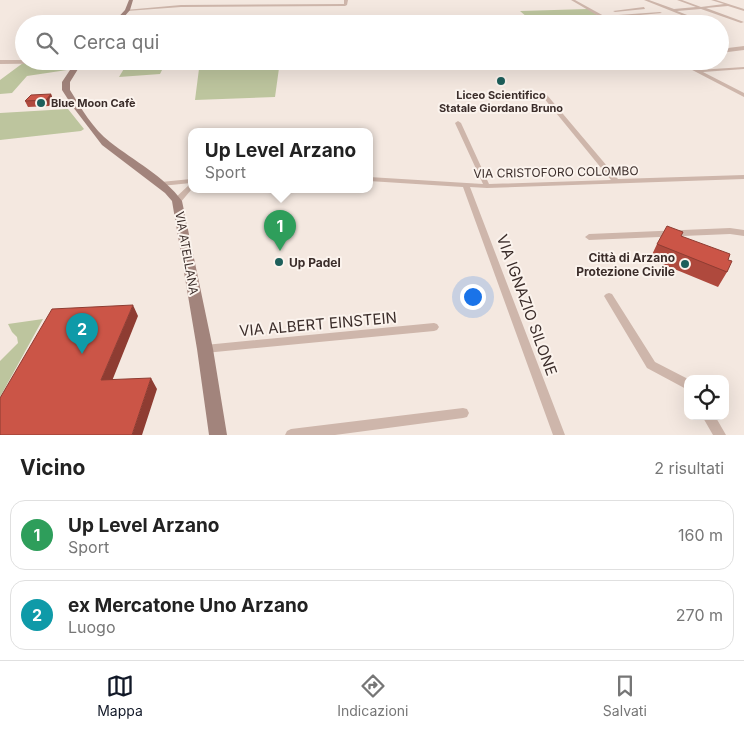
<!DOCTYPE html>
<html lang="it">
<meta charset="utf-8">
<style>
body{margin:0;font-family:Inter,sans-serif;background:#f6f6f6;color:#222}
.controls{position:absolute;right:15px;bottom:15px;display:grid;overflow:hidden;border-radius:10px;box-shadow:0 5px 20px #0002}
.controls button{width:45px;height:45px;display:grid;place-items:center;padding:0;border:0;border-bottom:1px solid #e0e0e0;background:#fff;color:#222;font:25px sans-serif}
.you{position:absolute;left:472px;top:296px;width:18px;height:18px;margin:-12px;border:4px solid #fff;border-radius:50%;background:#1a73e8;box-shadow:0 0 0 8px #1a73e833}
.badge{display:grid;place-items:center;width:32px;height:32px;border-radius:50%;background:#111827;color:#fff;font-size:16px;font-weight:700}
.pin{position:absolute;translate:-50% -41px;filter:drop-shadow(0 1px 2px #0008)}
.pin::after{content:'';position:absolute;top:26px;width:18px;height:15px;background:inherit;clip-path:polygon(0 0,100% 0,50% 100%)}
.popup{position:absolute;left:188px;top:128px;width:185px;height:65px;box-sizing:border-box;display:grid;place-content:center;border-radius:10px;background:#fff;filter:drop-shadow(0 1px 4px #0005);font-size:16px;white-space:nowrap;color:#767676}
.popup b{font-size:19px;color:#222}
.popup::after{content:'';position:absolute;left:50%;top:100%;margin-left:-10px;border:10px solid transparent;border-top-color:#fff}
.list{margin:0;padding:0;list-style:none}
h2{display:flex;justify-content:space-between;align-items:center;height:65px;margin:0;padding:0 20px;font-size:21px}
h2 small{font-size:16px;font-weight:400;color:#767676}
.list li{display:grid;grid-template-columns:32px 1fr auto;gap:15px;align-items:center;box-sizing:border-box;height:70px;margin:0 10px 10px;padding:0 10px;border:1px solid #e0e0e0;border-radius:15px}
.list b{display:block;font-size:19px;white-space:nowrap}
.list p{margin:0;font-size:16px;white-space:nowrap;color:#767676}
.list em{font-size:16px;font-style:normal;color:#767676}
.icon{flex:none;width:28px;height:28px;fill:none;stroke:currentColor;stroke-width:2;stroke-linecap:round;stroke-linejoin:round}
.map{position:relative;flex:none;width:744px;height:435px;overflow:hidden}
.search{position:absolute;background:#fff;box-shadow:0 5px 20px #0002;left:15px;right:15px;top:15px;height:55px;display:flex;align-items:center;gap:12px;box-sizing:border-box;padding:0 18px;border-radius:28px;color:#767676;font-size:19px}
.sheet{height:225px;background:#fff}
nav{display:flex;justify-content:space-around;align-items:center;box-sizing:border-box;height:70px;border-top:1px solid #e0e0e0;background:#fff;font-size:14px;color:#767676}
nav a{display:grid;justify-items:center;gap:2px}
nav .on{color:#111827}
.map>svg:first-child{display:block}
.green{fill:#bdc59e}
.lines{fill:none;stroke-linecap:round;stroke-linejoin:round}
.minor{fill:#ceb6ab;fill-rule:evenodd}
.tertiary{fill:#ceb6ab;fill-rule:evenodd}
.secondary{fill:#a2847c;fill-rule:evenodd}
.wall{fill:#af493d}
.shaded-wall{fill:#8e3c32}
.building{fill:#cb5547;stroke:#8e3c32}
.poi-dot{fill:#1d5f5b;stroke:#fbf3ed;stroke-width:2}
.labels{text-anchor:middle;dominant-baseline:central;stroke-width:4;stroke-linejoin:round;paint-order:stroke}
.far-poi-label{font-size:11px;font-weight:bold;fill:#3b2d2a;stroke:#fbf3ed}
.street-label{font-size:12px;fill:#3b2d2a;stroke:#fbf3ed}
.poi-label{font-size:12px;font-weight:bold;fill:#3b2d2a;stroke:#fbf3ed;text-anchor:end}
.near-street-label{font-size:15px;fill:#3b2d2a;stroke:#fbf3ed}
</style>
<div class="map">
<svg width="744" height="435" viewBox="0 0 744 435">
<rect width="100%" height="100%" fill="#f4e8e0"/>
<!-- green -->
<path class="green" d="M588 9 599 16 576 17 586 23 583 24H535L520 11Z
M338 17 429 19 430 24H335Z
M156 18H208L204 24H152Z
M200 61H280L275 97 195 100Z
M128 62H166L160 74 119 77Z
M23 63H72L67 70 27 76 12 93 0 94V80Z
M68 109 84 129 81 131 0 140V113Z
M43 319 0 397V398V361L18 343 17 337 12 332 8 324Z"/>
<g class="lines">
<!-- minor -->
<path class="minor" d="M344 0H348L347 5 345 6 181 7 127 11 125 10 181 5 344 4Z
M571 0H575L604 16 660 12 662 13 607 18 617 24H612Z
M644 0H649L674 9 696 7 677 0H682L701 7 724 4 711 0H716L744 9V11L728 6 706 8 744 22 741 23 701 9 677 11 710 24H704Z
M644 7 645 9 615 12 613 11Z
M472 20H474L476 24H472Z
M685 21 684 23 666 24 668 23Z
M675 61H681L698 70 744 67V69L703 72 744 93V97Z
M545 94 547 95 618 179 744 175V179L487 188 470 187 565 435H553L463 187 369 181V177L483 184 455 123 458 121 461 123 489 184 611 180 543 97 542 96Z
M191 179V183L161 186 158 184 161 182Z
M191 184V190L180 203H174L173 201 174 199 189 185Z
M730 228 744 230V236L730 234 589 240 585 237 589 234Z
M609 293 612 294 655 362 688 379V390L647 368 604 296 606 294Z
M434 323 437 324 439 327 437 330 434 331 205 353 201 352 200 349 201 346 205 345Z
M463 408 467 409 469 413 467 417 463 418 335 435H285L287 431 291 429Z
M702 416H715L726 435H713Z"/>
<!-- tertiary -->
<path class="tertiary" d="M744 46V50L720 53V49Z
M0 60H24V61H89L86 63 0 64Z
M484 61H586L583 63 534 65 487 63Z"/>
<!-- secondary -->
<path class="secondary" d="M129 0H133L130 10 118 24H112L125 10Z
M76 61H83L70 82V90C81 108 93 129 110 142 134 161 164 176 182 201L213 349 227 435H209L197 349 172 201 165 193 102 145 73 107 62 90V82Z"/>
</g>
<!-- wall -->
<path class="wall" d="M51 94 53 100 49 106 28 107 25 101Z
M681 236 728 260 727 272 718 287 650 259 657 244Z"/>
<!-- shaded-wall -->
<path class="shaded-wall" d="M51 94 53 100 49 106 46 100Z
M133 305 138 316 108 391 101 380Z
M151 378 157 389 142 435H132Z"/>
<!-- building -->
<path class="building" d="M51 94 46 100 25 101 31 95Z
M667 226 683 232 681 236 730 254 728 260 732 261 727 272 657 244Z
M133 305 101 380 151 378 132 435H0V398L52 309Z"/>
<!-- markers -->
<g class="poi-dot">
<circle cx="501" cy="81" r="5"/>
<circle cx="41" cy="103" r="5"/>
<circle cx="279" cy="262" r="5"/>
<circle cx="685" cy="264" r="5"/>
</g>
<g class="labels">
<!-- far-poi labels -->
<g class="far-poi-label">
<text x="501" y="95">Liceo Scientifico<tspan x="501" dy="13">Statale Giordano Bruno</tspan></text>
<text x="51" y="103" text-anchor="start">Blue Moon Cafè</text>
</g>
<!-- street labels -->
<g class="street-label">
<text transform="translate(556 172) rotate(-1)">VIA CRISTOFORO COLOMBO</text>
<text transform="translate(187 253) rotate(80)">VIA ATELLANA</text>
</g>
<!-- poi labels -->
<g class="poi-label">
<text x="675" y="257">Città di Arzano<tspan x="675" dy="14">Protezione Civile</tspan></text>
<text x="289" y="262" text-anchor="start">Up Padel</text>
</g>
<!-- near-street labels -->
<g class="near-street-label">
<text transform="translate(527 305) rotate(70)">VIA IGNAZIO SILONE</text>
<text transform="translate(318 324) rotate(-5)">VIA ALBERT EINSTEIN</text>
</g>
</g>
</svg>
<div class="controls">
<button><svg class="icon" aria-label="locate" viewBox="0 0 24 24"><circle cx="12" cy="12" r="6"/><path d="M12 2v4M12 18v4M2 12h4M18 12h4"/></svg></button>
</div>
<div class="you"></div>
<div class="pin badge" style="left:280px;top:251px;background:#2e9e5b">1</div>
<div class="popup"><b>Up Level Arzano</b>Sport</div>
<div class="pin badge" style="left:82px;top:354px;background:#0f9aa8">2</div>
<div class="search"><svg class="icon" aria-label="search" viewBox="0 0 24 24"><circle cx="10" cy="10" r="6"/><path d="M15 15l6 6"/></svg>Cerca qui</div>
</div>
<section class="sheet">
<h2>Vicino<small>2 risultati</small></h2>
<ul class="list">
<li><span class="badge" style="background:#2e9e5b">1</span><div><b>Up Level Arzano</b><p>Sport</p></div><em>160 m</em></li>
<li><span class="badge" style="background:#0f9aa8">2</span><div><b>ex Mercatone Uno Arzano</b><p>Luogo</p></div><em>270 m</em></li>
</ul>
</section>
<nav>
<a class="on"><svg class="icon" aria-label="map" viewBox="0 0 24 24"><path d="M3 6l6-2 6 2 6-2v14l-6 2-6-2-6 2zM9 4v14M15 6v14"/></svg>Mappa</a>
<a><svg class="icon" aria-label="directions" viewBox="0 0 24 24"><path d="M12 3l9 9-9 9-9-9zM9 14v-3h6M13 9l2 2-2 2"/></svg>Indicazioni</a>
<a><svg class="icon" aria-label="saved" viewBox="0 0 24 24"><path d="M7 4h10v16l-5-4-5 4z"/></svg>Salvati</a>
</nav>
